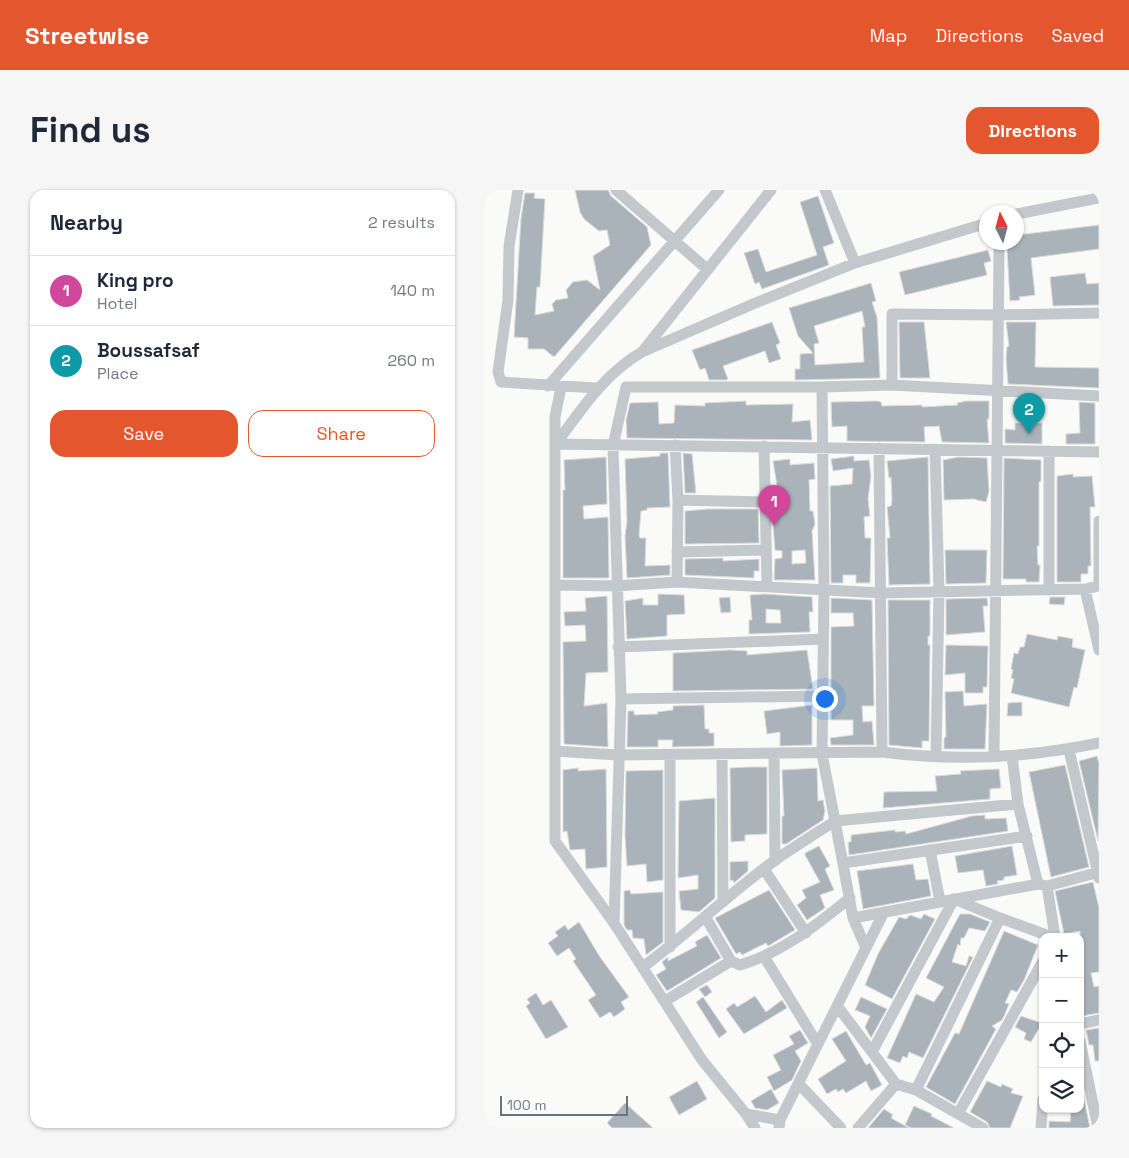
<!DOCTYPE html>
<meta charset="utf-8">
<style>
body{margin:0;font-family:"Space Grotesk",sans-serif;background:#f6f6f7;color:#1f2937}
.controls{position:absolute;right:15px;bottom:15px;display:grid;overflow:hidden;border-radius:10px;box-shadow:0 1px 4px #0004}
.controls button{width:45px;height:45px;display:grid;place-items:center;padding:0;border:0;border-bottom:1px solid #e0e1e3;background:#fff;color:#1f2937;font:25px sans-serif}
.compass{position:absolute;left:494px;top:15px;width:45px;height:45px;border-radius:50%;background:#fff;box-shadow:0 1px 4px #0004;rotate:354deg}
.scale{position:absolute;left:15px;bottom:12px;width:128px;box-sizing:border-box;padding-left:5px;border:2px solid #657683;border-top:0;font-size:14px;line-height:18px;white-space:nowrap;color:#657683;-webkit-text-stroke:4px #fff;paint-order:stroke}
.you{position:absolute;left:339px;top:508px;width:18px;height:18px;margin:-12px;border:4px solid #fff;border-radius:50%;background:#1a73e8;box-shadow:0 0 0 8px #1a73e833}
.badge{display:grid;place-items:center;width:32px;height:32px;border-radius:50%;background:#e4572e;color:#fff;font-size:16px;font-weight:700}
.pin{position:absolute;translate:-50% -41px;filter:drop-shadow(0 1px 2px #0008)}
.pin::after{content:'';position:absolute;top:26px;width:18px;height:15px;background:inherit;clip-path:polygon(0 0,100% 0,50% 100%)}
.list{margin:0;padding:0;list-style:none}
h2{display:flex;justify-content:space-between;align-items:center;height:65px;margin:0;padding:0 20px;font-size:21px}
h2 small{font-size:16px;font-weight:400;color:#747a83}
.list li{display:grid;grid-template-columns:32px 1fr auto;gap:15px;align-items:center;box-sizing:border-box;height:70px;padding:0 20px;border-top:1px solid #e0e1e3}
.list b{display:block;font-size:19px;white-space:nowrap}
.list p{margin:0;font-size:16px;white-space:nowrap;color:#747a83}
.list em{font-size:16px;font-style:normal;color:#747a83}
.actions{display:flex;gap:10px;padding:15px 20px}
.actions a{flex:1;padding:11px 0;border:1px solid #e4572e;border-radius:15px;text-align:center;font-size:18px;color:#e4572e}
.actions .main{background:#e4572e;color:#fff}
.icon{flex:none;width:28px;height:28px;fill:none;stroke:currentColor;stroke-width:2;stroke-linecap:round;stroke-linejoin:round}
.map{position:relative;flex:none;width:614px;height:938px;overflow:hidden;border-radius:15px}
header{display:flex;align-items:center;gap:30px;box-sizing:border-box;height:70px;padding:0 25px;background:#e4572e;color:#fff}
header strong{font-size:24px}
nav{display:flex;gap:28px;margin-inline-start:auto;font-size:18px}
.intro{display:flex;align-items:center;justify-content:space-between;box-sizing:border-box;height:120px;padding:0 30px}
h1{margin:0;font-size:35px}
.button{padding:12px 22px;border-radius:15px;background:#e4572e;color:#fff;font-size:18px;font-weight:700}
main{display:flex;gap:30px;padding:0 30px}
aside{flex:1;background:#fff;border-radius:15px;box-shadow:0 1px 4px #0004}
.map>svg:first-child{display:block}
.building{fill:#aab3b9;stroke:#dcdcda;fill-rule:evenodd}
.lines{fill:none;stroke-linecap:round;stroke-linejoin:round}
.minor{stroke:#c3c8cc;stroke-width:11}
</style>
<header>
<strong>Streetwise</strong>
<nav><a>Map</a><a>Directions</a><a>Saved</a></nav>
</header>
<div class="intro"><h1>Find us</h1><a class="button">Directions</a></div>
<main>
<aside>
<h2>Nearby<small>2 results</small></h2>
<ul class="list">
<li><span class="badge" style="background:#d1479c">1</span><div><b>King pro</b><p>Hotel</p></div><em>140 m</em></li>
<li><span class="badge" style="background:#0f9aa8">2</span><div><b>Boussafsaf</b><p>Place</p></div><em>260 m</em></li>
</ul>
<div class="actions"><a class="main">Save</a><a>Share</a></div>
</aside>
<div class="map">
<svg width="614" height="938" viewBox="0 0 614 938">
<rect width="100%" height="100%" fill="#fafaf8"/>
<!-- building -->
<path class="building" d="M90 0H123L126 6 162 37 166 55 69 167 59 159H43V148L29 147 36 28 40 3H50L49 8 60 9 55 97H52L50 125 69 121 67 114 71 110 83 108 81 100 88 92 102 90 115 100 108 66 125 55 122 40 114 41 99 29 95 22Z
M333 6 349 53 338 57 344 75 277 99 274 92 270 94 259 63 273 59 281 82 332 65 315 12Z
M614 35V59L546 68 550 105 534 107 535 110 525 111 522 59 518 52H532V45Z
M503 60 506 71 499 73 502 85 420 105 414 82Z
M600 83 602 94 614 93V115L568 116 565 87Z
M386 93 391 111 387 112 392 127 395 188 310 190V179H315V164L328 163 313 146 304 118ZM377 121 380 137H377L379 172 330 175 329 154 334 153 329 136Z
M287 132 295 153 291 155 296 169 284 173 280 161 238 176 243 189 241 190H224L220 178 215 180 207 160Z
M414 132H439L445 188H415Z
M521 132H551L550 177 614 178V198L523 194 521 169 522 157 524 156Z
M261 211V215L308 214 307 232 325 230 327 250 142 248 141 230 145 213 173 212 174 234 189 233 190 215 220 216V213Z
M392 211 396 212 397 216 437 215V217L473 215 472 213 481 211H504V229H502L504 253 457 252 454 236 439 237 440 252 362 251V236L347 237 346 212Z
M594 212 610 213V254H581V244L595 243Z
M530 233H557V254L520 253V239L530 240Z
M175 263H183L185 317 162 318V320L156 321 154 345 155 348H161L160 376 185 375V385L142 388 140 346 142 331 140 269 175 266Z
M198 263 207 264 211 303H200Z
M369 266V271L384 270 386 286 383 309 385 326 379 327 380 348H386L385 393H371V385H358V393H346L345 296 367 294 368 278 348 281 346 269Z
M121 267 122 314 98 316 99 329 123 327 124 388H78V300H80L79 270Z
M443 267 445 394 404 395 402 348H405L402 317 406 316 407 310 406 287 404 288 402 271Z
M473 267 502 268 504 301 501 312 488 309 459 310 458 270Z
M519 268 556 270V291L554 292V356H552L553 375H555L554 392H541V389H518Z
M305 269V275L329 273 330 289 324 290 325 321H328L330 334 327 341 330 390H289L290 369 297 368V361L290 360 288 335H290L291 320 288 297 292 296 288 271ZM320 360 321 373 307 374V361Z
M588 284V287L607 286 610 317H605L606 376H603V384H596V392H572V286Z
M223 319H273L274 353 200 354V321Z
M460 360H502L501 393 461 394Z
M238 368V371L274 369V381H269V388L200 385V369Z
M173 404 199 405 200 424 182 425V446L142 449 140 411 158 408V415H173Z
M279 404 327 407 328 422H324L325 442 264 444V430H267L265 405ZM281 419 295 420 296 433H281Z
M122 406 123 482 101 483 99 516 122 513 123 557 79 554 78 452 101 451 100 435 80 436 79 422 101 421 100 408Z
M245 407 246 422 236 423 234 408Z
M565 407H580L579 415 564 414Z
M346 408 387 410 389 516H377L378 532 387 531 389 555H346L345 548 368 545V530H346V437L369 436 368 423H346Z
M502 408 503 416H498L500 442 461 445V409Z
M403 410H445V446H443V455H445L444 551H437V558L404 555Z
M542 444 572 450 573 446 588 449 587 457 600 460 592 498 589 497 584 517 526 503 529 489 526 488 528 480 526 479 529 463 533 464 535 457H539Z
M461 455 503 456 502 497H498V503H480V483L460 485Z
M245 460 262 461V465L322 460 328 499 188 501V463Z
M478 501 479 516 502 514 500 559H459V548L461 547 460 502Z
M537 512V526H522L523 513Z
M219 515 220 539H224V543H229V556L187 557 188 550H173V557H142L143 521H149V525L173 524 172 522 188 520V516Z
M327 515V555L295 556V542L282 544 279 521Z
M612 566 614 573 613 651 594 571Z
M580 575 604 677 566 687 544 582Z
M264 577H282V644L260 645V651L246 652 245 578Z
M93 578V581L121 579 122 677 101 679 100 659 85 660 82 641 78 642V580Z
M332 578 333 611 338 610 340 621 338 630 301 654H297V626H299L297 580Z
M514 579 516 598 505 599V609L398 618 399 602 452 601 450 586 476 584 475 581Z
M178 580V690L162 692 161 674 142 676 140 646 141 581Z
M230 608V708L214 722 196 720 194 701 213 699V685L193 688 194 611Z
M500 625V629L521 628 523 641 364 665 363 652H366V645L410 640V642L420 641 421 644 487 626Z
M334 656 345 676 340 679 349 700 335 705 340 718 322 730 312 715 321 708 317 700 335 692 320 665V663Z
M527 656 532 685 519 687V690L512 691 513 694 501 696 498 680 473 683 470 666Z
M263 671V681L249 693 248 690 245 691V672Z
M428 674 431 690 443 689 446 706 378 719 372 681Z
M608 692 614 718V782L606 783 609 797 614 796V823L597 826 595 741 579 744 570 701Z
M145 700 146 704 178 702V752L161 765 159 749 148 748 147 740H142L139 735V701Z
M284 700 310 740 283 756 281 753 257 765 255 762 251 764 230 728Z
M439 724 450 729 407 809 380 795 393 764 414 727 421 729 425 725 436 729Z
M475 724H485L505 732 500 741 484 738 479 748H476L475 756 473 754 467 772 481 776 484 766 488 767 438 868 424 862 422 868 418 866 415 873 402 868 431 804 449 812 459 797 441 788Z
M94 732 115 767 144 807 136 812 140 819 129 827 125 822 115 828 103 810 111 805 88 771 91 769 84 758 72 766 63 753 73 746 70 742 80 735 83 740Z
M519 741 553 755 539 790 532 802 526 800 520 813 524 814 519 826 517 830 507 836 511 839 470 914 441 897 470 843 474 844Z
M222 745 236 768 182 801 171 785 181 779 177 772 183 767V771L212 756 210 752Z
M222 795 227 802 220 807 214 799Z
M51 803 58 815 66 810 83 837 61 849 41 816 45 813 42 809Z
M270 806 281 822 297 810 302 818 259 844 241 819 249 813 252 817Z
M218 807 242 842 234 848 211 812Z
M376 807 402 819 386 848 380 837 385 826 370 820Z
M536 826 557 833 546 852 539 849 541 843 530 837Z
M614 838V871H610L608 855H604L601 840Z
M315 840 323 853 310 861 316 871 307 890 289 901 282 887 296 880 288 865 309 854 304 846Z
M361 841 381 875 385 873 397 895 386 901 381 891 361 903 358 899 353 902 351 899 342 904 333 889 361 871 347 849Z
M595 889 605 938H564V931L585 932 586 921H595Z
M212 891 222 909 194 925 184 907Z
M502 891 516 897 517 894 528 899 526 903 538 906 525 938H505L502 932 485 922Z
M286 899 294 913 282 920 270 918 266 911Z
M140 913 168 938H127L122 933Z
M429 916 447 924 446 926 469 938H426L420 935Z
M399 919 408 925 406 928 424 938H383Z"/>
<g class="lines">
<!-- minor -->
<path class="minor" d="M33 0 24 56 23 110 13 182 16 192 111 198
M131 0 222 79
M340 0 370 73
M532 24 614 8
M158 161 286 0
M407 195V124L513 125 614 123
M63 196 234 0
M76 197 70 227V651L129 733
M71 254 614 262
M71 254C96 220 119 184 157 162L268 114 370 73 502 33
M190 255 193 310 192 392
M279 256 282 395
M394 258 397 562
M450 259 454 401 451 566
M564 261V400
M193 310 281 312
M614 331V396
M192 362 280 360
M71 395 131 396 192 392 397 403 600 399 613 396
M600 399 614 460
M133 457 338 449
M136 509 337 506
M584 560 614 688
M70 561 132 565 397 562C468 571 543 568 614 553
M237 564 238 712
M289 564 290 671
M509 566 514 59
M527 566 533 614 553 694
M533 614 350 631 368 728 553 694 562 696 614 682
M445 660 455 711
M358 673 542 646
M279 679 321 743
M562 696 570 747
M221 728 246 771
M368 728 381 758 399 722
M185 757V565
M280 768 332 853
M158 777C203 743 244 704 289 671 309 657 330 644 350 631L337 564 339 400 337 197 407 195 614 206
M180 811 246 771 255 775C298 762 330 736 365 708
M353 817 411 894 431 900 498 938
M595 834 614 830
M595 851 613 938
M387 862 469 709 515 728 567 747
M314 894 356 938
M431 900 515 728
M261 924 295 930 294 938
M473 924 558 771
M295 930 381 758
M270 938 261 924 217 870 129 733 136 509 128 256 141 197H337
M373 938 411 894
M556 938 558 909"/>
</g>
</svg>
<div class="controls">
<button>+</button>
<button>−</button>
<button><svg class="icon" aria-label="locate" viewBox="0 0 24 24"><circle cx="12" cy="12" r="6"/><path d="M12 2v4M12 18v4M2 12h4M18 12h4"/></svg></button>
<button><svg class="icon" aria-label="layers" viewBox="0 0 24 24"><path d="M12 4l9 5-9 5-9-5zM3 14l9 5 9-5"/></svg></button>
</div>
<svg class="compass" viewBox="-18 -18 36 36"><path d="M0-13l5 13h-10z" fill="#e53935"/><path d="M0 13l5-13h-10z" fill="#747a83"/></svg>
<div class="scale">100 m</div>
<div class="you"></div>
<div class="pin badge" style="left:289px;top:336px;background:#d1479c">1</div>
<div class="pin badge" style="left:544px;top:244px;background:#0f9aa8">2</div>
</div>
</main>
